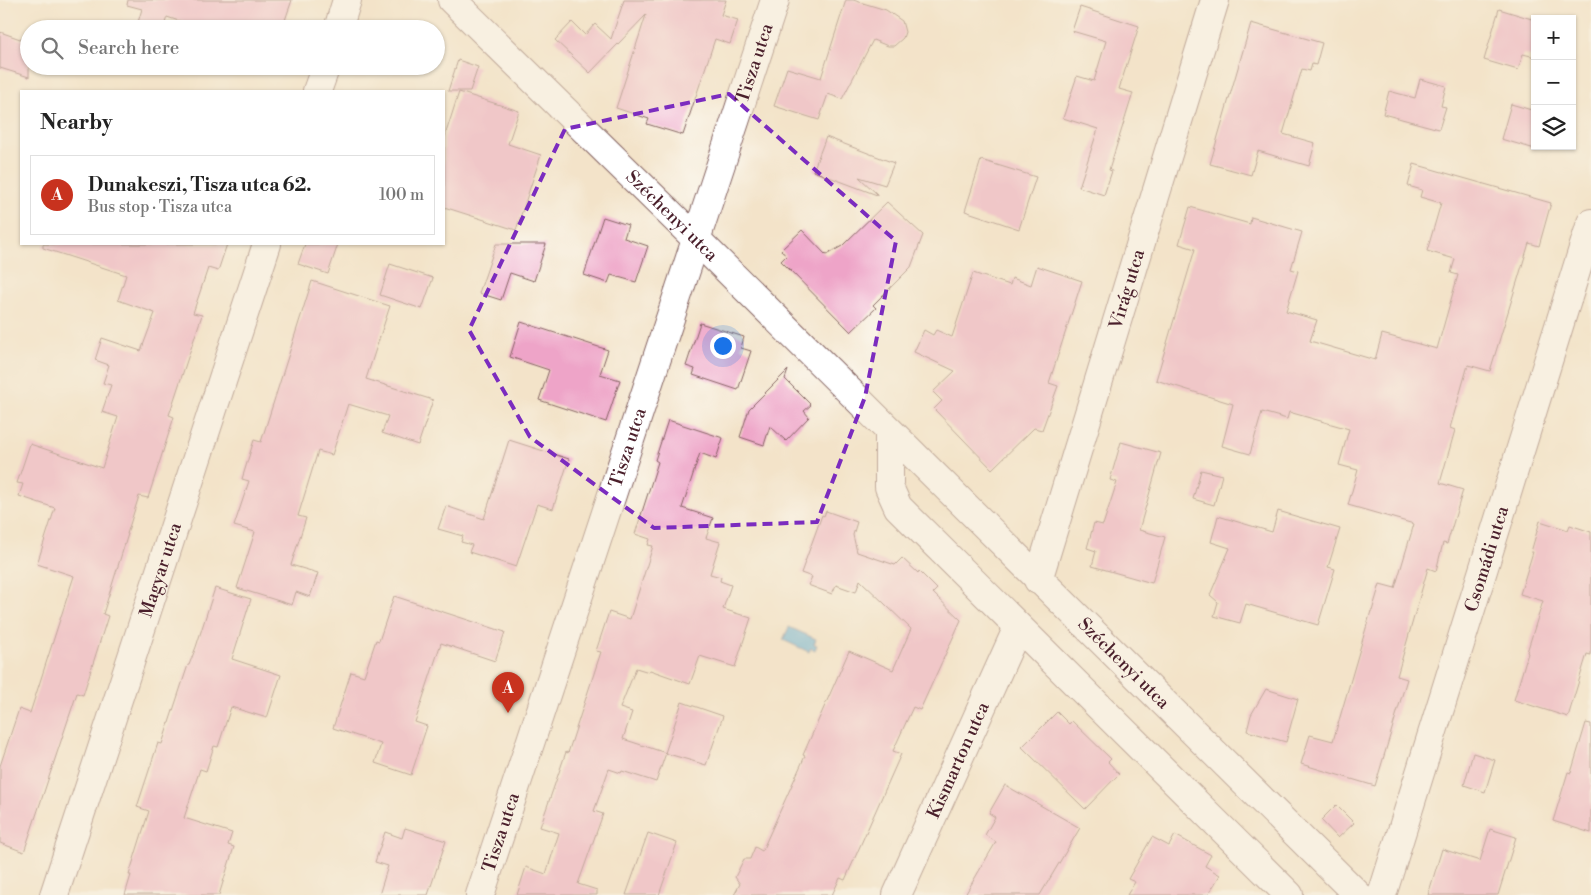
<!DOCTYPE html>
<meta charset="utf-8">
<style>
body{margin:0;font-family:"Libre Bodoni",serif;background:#f6f6f6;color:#222}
.controls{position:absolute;right:15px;top:15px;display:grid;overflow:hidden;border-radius:0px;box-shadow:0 1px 4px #0004}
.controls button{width:45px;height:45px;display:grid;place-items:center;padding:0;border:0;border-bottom:1px solid #e0e0e0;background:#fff;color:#222;font:25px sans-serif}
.you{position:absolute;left:722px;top:345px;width:18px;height:18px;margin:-12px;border:4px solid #fff;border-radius:50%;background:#1a73e8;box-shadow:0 0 0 8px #1a73e833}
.badge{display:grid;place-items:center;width:32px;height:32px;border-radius:50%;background:#c8321e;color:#fff;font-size:16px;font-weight:700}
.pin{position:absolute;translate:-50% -41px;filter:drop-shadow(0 1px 2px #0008)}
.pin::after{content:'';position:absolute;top:26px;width:18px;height:15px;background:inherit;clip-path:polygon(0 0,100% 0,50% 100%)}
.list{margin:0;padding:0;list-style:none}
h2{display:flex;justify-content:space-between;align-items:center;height:65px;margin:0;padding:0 20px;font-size:21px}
h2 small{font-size:16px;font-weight:400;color:#767676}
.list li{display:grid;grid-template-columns:32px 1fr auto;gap:15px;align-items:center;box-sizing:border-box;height:80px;margin:0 10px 10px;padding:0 10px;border:1px solid #e0e0e0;border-radius:0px}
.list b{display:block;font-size:19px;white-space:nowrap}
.list p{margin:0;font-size:16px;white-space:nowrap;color:#767676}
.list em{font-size:16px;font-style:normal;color:#767676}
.icon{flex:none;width:28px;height:28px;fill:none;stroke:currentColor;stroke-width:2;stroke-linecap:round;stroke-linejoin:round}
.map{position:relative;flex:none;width:1591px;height:895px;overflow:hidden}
.search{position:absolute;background:#fff;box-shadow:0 1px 4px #0004;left:20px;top:20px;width:425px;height:55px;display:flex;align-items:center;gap:12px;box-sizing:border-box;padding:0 18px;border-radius:28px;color:#767676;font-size:19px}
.panel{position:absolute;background:#fff;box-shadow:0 1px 4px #0004;left:20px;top:90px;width:425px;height:155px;border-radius:0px}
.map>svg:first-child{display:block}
.water{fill:#61b1db;stroke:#566883}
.building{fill:#eea4c8}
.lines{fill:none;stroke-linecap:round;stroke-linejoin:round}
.street-casing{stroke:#856462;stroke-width:30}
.street{stroke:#fff;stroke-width:28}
.marked{fill:none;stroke:#7b2cbf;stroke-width:4;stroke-dasharray:10 6;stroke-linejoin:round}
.labels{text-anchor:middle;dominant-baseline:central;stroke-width:4;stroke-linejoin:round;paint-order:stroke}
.street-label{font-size:18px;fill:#4a1f2b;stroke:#fdfcf7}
</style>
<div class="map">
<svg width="1591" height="895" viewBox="0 0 1591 895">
<rect width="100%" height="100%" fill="#fdfcf7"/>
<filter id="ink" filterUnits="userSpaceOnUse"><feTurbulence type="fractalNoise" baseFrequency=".02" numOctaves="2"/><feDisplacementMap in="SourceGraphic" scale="10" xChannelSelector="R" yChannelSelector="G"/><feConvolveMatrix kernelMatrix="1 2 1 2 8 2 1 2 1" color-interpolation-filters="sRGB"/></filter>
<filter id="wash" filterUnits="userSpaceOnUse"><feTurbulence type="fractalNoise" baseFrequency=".0096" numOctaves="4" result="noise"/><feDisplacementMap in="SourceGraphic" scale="20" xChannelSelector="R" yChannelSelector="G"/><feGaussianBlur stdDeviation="1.12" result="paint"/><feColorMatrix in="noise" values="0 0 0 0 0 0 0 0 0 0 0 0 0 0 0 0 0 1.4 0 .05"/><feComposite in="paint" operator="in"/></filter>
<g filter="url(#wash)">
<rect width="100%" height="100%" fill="#f3e3c9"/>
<!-- water -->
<path class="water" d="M789 627 816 639 814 644 817 645 815 650 811 648 809 652 783 640Z"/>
<g id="blocks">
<!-- building -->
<path class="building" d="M128 0H292L282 29H203L167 17 163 29H136L142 9 127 5Z
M624 0H726L721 15 738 20 730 44 715 39 683 135 647 124 649 119 616 108 646 15 590 73 555 40 572 22 585 35 595 24 611 39Z
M846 0H853L886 10 902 21 905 32 903 38 894 46H888L873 40 842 99 828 94 819 120 774 106 787 68 821 78Z
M1080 7 1139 26 1119 89 1133 93 1109 170 1112 171 1104 195 1079 187 1098 129 1063 118 1077 76 1094 81 1106 41 1072 31Z
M1499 9 1535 20V57L1523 54 1518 70 1484 60Z
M1251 23 1322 43 1316 65 1312 64 1310 71 1302 69 1283 134 1315 143 1309 166 1258 151 1251 175 1210 164Z
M0 32 29 42V77L0 68Z
M458 60 478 67 470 91H448Z
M1420 79 1446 86 1441 106 1446 107 1439 129 1383 114 1389 91 1415 98Z
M459 92 519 111 508 144 541 155 516 230 444 207V139Z
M1511 104 1535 111V149L1501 139Z
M826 137 894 163 885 185 859 177 877 194V195L813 171Z
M981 160 1036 177 1019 229 965 211Z
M1414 164 1551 203 1539 246 1529 243 1490 371 1468 365 1450 428 1455 430 1440 483 1463 490 1447 544 1443 543 1436 571 1428 568 1397 676 1407 679 1375 786 1301 764 1310 735 1333 741 1371 611H1372L1380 584 1395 588 1414 524 1348 505 1358 470 1339 465 1349 429 1289 412 1287 419 1262 412 1250 454 1222 446 1233 404 1156 380 1195 249 1179 244 1190 207 1250 224 1251 217 1302 232 1291 269 1298 271 1286 311 1317 320 1310 341 1375 360 1382 334 1437 349 1458 275 1451 273 1455 259 1427 251 1441 203 1420 197 1422 190 1408 186Z
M887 202 923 235 911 267 873 305 876 308 851 332 781 261 786 256 781 250 802 230 826 255 842 246Z
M603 217 628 225 624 238 648 246 636 282 611 275 608 283 584 275Z
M43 244H227L218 271 208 268 193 313 202 315 169 415 174 417 148 498 139 496 127 534H128L103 614 108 616 83 695 77 693 24 852 0 843V766L19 709 30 713 74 576 37 564 55 508 19 496 23 484 17 483 30 444 102 468 118 417 102 412 111 385 103 383 109 365 95 360 102 338 141 351 155 313 118 300 126 275 43 248Z
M305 244H338L328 274 298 264Z
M496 244H546L534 281 510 273 501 300 479 293Z
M390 264 433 278 422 309 380 295Z
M1037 266 1082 281 1049 383 1058 386 1042 430 1034 428 992 469 934 409 942 401 933 392 955 371 914 352 924 330 933 335 936 330 952 337 973 273 1010 285 1012 278 1031 285Z
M312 281 390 306 366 379 433 400 418 445 382 433 388 416 348 404 332 455 318 451 298 516 306 518 291 565 318 573 310 597 296 592 292 605 237 588 255 532 234 526 249 481 242 479 254 440 261 442Z
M521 322 608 350 600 374 620 380 606 422 539 400 549 370 510 357Z
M700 323 744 337 741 348 751 351 738 390 693 375 695 369 686 366Z
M788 370 785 379 811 405 804 411 809 417 786 441 770 426 764 445 740 437 749 409Z
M668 420 723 438 716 459 700 453 682 508 713 518 706 538 720 542 710 574 721 577 720 581 731 585 723 609 751 618 735 667 700 656 690 684 650 670 649 672 636 668 620 708 632 712 623 739 666 753 656 782 622 771 621 773 609 769 594 811 603 814 578 884 597 890V895H517L526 867 546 874 559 833 540 827 566 752 568 753 601 652 596 651 609 612 630 619 653 546 648 545 650 539 635 534 658 462 655 460Z
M509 440 569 459 553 509 537 504 516 567 469 552 472 545 461 542 463 536 438 529 446 506 484 519Z
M1121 442 1161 453 1139 530 1165 537 1152 583 1092 566 1096 551 1087 548 1094 523 1103 525 1117 482 1110 480Z
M1201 470 1222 475 1214 505 1193 499Z
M826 511 857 522 853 535 857 552 895 565 902 558 918 573 919 571 937 589 933 593 961 620 920 710 913 707 893 751 901 754 845 880 840 878 832 895H734L740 884 735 877 744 859H750L755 847 762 851 805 756 803 755 849 651 893 670 911 629 860 580 856 592 836 585 832 594 808 585 812 577 801 573 822 515 824 516Z
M1278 511 1340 529 1328 567 1335 569 1318 625 1246 604 1240 623 1214 616 1218 602 1210 595 1230 548 1211 542 1218 516 1272 532Z
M1540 521 1568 530 1570 525 1591 532V655L1587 654 1568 717 1514 700 1528 653 1527 652 1543 601 1520 594 1533 552H1531Z
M215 588 251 599 232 659 281 675 267 718 231 707 218 747 214 746 206 771 200 769 184 818 232 833 228 845 234 847 219 895H125L131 875H129L149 811 137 807 158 743 162 744 188 665H189L196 647Z
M394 596 505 632 495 661 441 643 415 722 427 726 411 775 375 763 381 744 333 728 351 672 364 676 376 640 379 641Z
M1266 689 1298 699 1286 742 1247 731 1251 715Z
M682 702 723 716 706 765 665 753Z
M1057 712 1069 724 1072 721 1111 759 1108 762 1119 774 1085 809 1022 747Z
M1586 723 1591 724V833L1553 821 1568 772 1571 773Z
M1473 753 1495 760 1485 792 1464 785Z
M1005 785 1080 828 1040 895H965L996 842 985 835 995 817 989 813Z
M1336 805 1354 823 1338 838 1321 820Z
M405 828 446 841 428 895H379L388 866 375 862 385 832 402 838Z
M1490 829 1516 837 1498 895H1428L1442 849 1480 861Z
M648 833 677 843 659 895H626Z
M1175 835 1211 855 1205 866 1220 875 1208 895H1127L1135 882 1128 879 1152 837 1169 846Z"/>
</g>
</g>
<g filter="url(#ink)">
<use href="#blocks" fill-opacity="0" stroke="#856462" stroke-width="1"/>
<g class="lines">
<!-- street casing -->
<g class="street-casing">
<g id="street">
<path id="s1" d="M452 0 696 239 1358 895"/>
<path d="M338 29 347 0"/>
<path d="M317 91 326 66"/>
<path d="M889 432V487L898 507 1289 895"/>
<path id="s2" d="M1038 580 1215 0"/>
<path id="s3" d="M54 895 267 244"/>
<path id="s4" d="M480 895 775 0"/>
<path id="s5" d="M897 895 1018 627"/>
<path id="s6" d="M1382 895 1591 223"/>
</g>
</g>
<!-- street -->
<use href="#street" class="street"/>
</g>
</g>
<!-- marked area -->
<path d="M0 0H1591V895H0ZM729 94 896 241 865 397 817 522 654 528 530 437 469 330 565 129Z" fill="#f3e3c9" fill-opacity=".55" fill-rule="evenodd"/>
<path class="marked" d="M729 94 896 241 865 397 817 522 654 528 530 437 469 330 565 129Z"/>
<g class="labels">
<!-- street labels -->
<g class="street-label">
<text stroke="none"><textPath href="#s4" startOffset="876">Tisza utca</textPath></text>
<text stroke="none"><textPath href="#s1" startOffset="308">Széchenyi utca</textPath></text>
<text stroke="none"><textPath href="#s2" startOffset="304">Virág utca</textPath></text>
<text stroke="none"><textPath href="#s4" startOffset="471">Tisza utca</textPath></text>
<text stroke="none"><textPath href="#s6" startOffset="352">Csomádi utca</textPath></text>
<text stroke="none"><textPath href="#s3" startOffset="342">Magyar utca</textPath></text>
<text stroke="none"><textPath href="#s1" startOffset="944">Széchenyi utca</textPath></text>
<text stroke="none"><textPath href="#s5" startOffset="148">Kismarton utca</textPath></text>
<text stroke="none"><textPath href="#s4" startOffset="66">Tisza utca</textPath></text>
</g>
</g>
</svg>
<div class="controls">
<button>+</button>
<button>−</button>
<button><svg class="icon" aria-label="layers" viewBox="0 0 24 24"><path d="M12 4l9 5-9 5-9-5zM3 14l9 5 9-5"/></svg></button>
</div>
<div class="you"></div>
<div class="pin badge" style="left:508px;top:713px">A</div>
<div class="search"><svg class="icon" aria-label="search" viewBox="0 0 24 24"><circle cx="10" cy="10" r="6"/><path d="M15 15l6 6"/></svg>Search here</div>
<section class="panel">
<h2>Nearby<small></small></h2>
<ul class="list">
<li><span class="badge">A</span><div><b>Dunakeszi, Tisza utca 62.</b><p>Bus stop · Tisza utca</p></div><em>100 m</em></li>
</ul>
</section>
</div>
